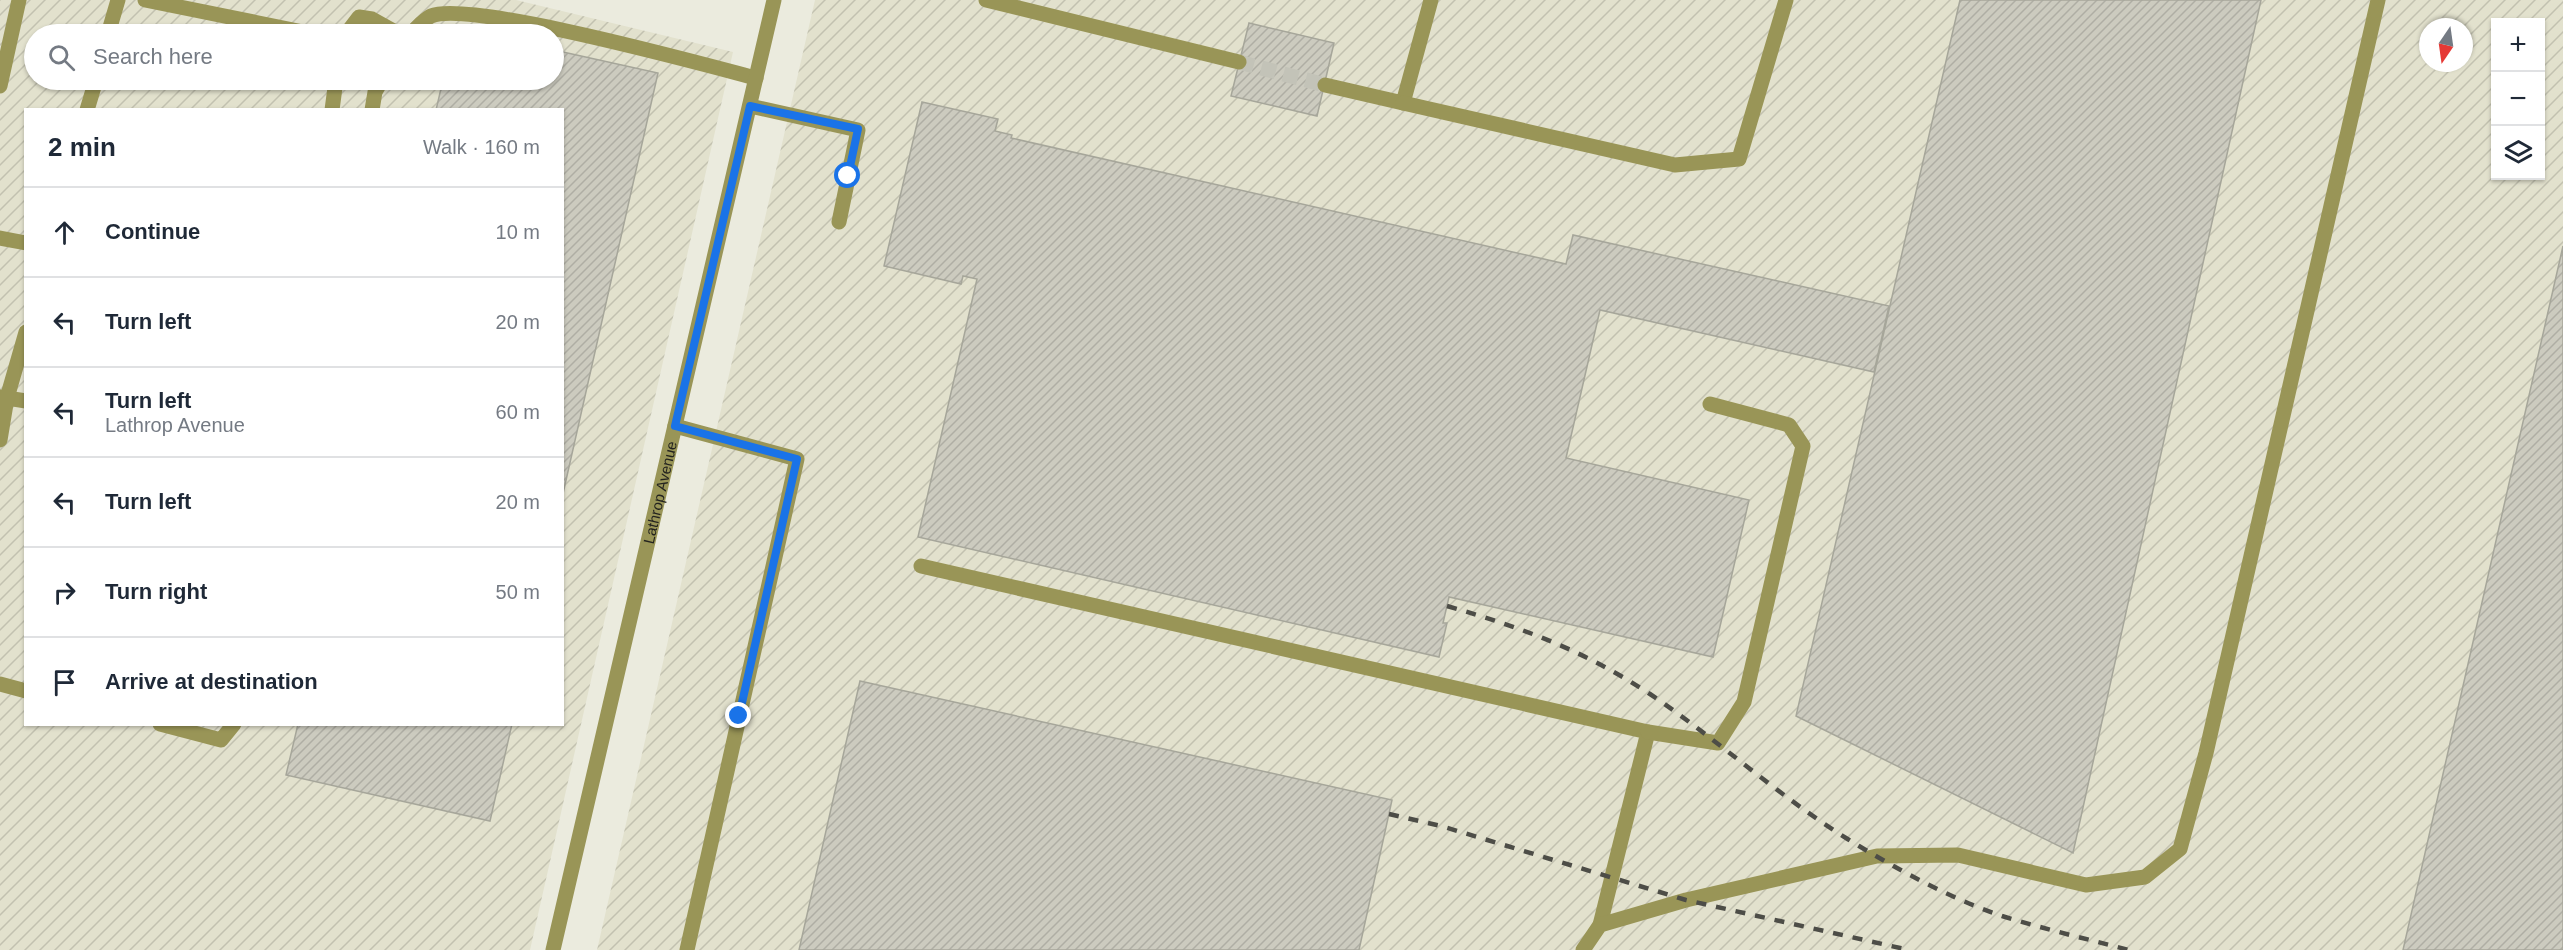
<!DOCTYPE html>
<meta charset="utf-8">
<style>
body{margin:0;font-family:Helvetica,sans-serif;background:#f2f2f3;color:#1f2937}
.controls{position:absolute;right:18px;top:18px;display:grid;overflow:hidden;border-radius:0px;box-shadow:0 2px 4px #0004}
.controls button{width:54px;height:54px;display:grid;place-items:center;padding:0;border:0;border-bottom:2px solid #e0e1e3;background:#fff;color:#1f2937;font:30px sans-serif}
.compass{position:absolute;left:2419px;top:18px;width:54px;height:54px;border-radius:50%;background:#fff;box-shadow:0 2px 4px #0004;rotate:193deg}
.stop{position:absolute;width:18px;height:18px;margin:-14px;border:4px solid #1a73e8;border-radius:50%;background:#fff}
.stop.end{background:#1a73e8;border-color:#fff;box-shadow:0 2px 6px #0008}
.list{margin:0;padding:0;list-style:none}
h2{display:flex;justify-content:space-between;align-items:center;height:78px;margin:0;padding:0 24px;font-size:26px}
h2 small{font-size:20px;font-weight:400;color:#747a83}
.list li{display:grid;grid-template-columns:39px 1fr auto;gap:18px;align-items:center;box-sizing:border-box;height:90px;padding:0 24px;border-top:2px solid #e0e1e3}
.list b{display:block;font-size:22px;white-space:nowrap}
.list p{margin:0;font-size:20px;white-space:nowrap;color:#747a83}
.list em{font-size:20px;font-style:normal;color:#747a83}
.icon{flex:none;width:33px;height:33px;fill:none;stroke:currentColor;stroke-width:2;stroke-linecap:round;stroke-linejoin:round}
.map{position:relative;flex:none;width:2563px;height:950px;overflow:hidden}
.search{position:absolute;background:#fff;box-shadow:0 2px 4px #0004;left:24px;top:24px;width:540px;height:66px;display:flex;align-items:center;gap:15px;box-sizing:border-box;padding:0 21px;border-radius:33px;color:#747a83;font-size:22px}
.panel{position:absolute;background:#fff;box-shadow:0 2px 4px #0004;left:24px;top:108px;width:540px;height:618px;border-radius:0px}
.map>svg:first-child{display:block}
.industrial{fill:url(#industrial-furrows);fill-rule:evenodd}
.building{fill:url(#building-hatch);stroke:#a6a69a;stroke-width:1.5}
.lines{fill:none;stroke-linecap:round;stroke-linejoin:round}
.minor-tunnel{stroke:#c3c3b8;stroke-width:15;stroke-dasharray:15 8;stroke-linecap:butt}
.minor{stroke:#999557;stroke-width:15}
.rail{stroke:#4d4d47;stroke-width:4.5;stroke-dasharray:10 10;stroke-linecap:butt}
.route{stroke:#1a73e8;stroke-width:8}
.labels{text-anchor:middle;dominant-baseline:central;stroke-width:6;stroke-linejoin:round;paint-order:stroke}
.street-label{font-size:15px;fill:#23231f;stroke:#ebebde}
</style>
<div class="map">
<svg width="2563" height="950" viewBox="0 0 2563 950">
<defs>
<pattern id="industrial-furrows" width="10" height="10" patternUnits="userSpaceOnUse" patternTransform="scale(1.5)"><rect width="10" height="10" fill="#e2e1cd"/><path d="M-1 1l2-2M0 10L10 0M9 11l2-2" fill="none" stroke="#c2c1b0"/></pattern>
<pattern id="building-hatch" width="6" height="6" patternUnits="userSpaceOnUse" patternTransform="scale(1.5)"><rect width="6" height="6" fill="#cccbbf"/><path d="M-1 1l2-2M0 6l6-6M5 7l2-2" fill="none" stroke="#afaea4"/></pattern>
</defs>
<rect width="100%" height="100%" fill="#ebebde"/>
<!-- industrial -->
<path class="industrial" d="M0 0H516L733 52 530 950H0ZM34 34H554V80H34ZM26 110H562V724H26Z
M815 0H2563V950H597ZM2496 22H2540V176H2496ZM2428 27H2464V63H2428Z"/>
<!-- building -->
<path class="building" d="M1960 0H2261L2073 853 1796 716Z
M1249 23 1334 43 1317 116 1231 96Z
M455 27 486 34H453Z
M554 50 658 73 562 498V110H436L443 80H554Z
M922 102 998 119 995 131 1012 135 1011 138 1566 264 1573 235 1889 306 1874 372 1600 310 1566 458 1749 500 1713 657 1449 597 1443 623H1447L1439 657 918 537 977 279 963 276 961 284 884 266Z
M2563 246V950H2403Z
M860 681 1392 800 1359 950H799Z
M298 724H512L490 821 286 775Z"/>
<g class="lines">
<!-- minor-tunnel -->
<path class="minor-tunnel" d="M1239 62 1325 85"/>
<!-- minor -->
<g class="minor">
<path d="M145 0 313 34"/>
<path d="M986 0 1239 62"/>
<path d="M108 34 118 0"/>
<path d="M346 34 359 17 372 19 399 34"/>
<path d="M410 34C416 29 423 20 431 16 470 0 702 64 756 78"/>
<path d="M1325 85 1403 103 1431 0"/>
<path d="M0 86 19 0"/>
<path d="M1403 103 1675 165 1739 159 1786 0"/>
<path d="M750 106 858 130 839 222"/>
<path d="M87 110 96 80"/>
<path d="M332 110 336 80"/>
<path d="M372 110 375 92 382 80"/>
<path d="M0 238 26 243"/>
<path d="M0 397 26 401"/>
<path d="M675 426 797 459 687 950"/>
<path d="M0 440 7 398 26 332"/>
<path d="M921 566 1648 732 1600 925"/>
<path d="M0 684 26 691"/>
<path d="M160 724 221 740 234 724"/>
<path d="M1648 732 1718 743 1744 702 1803 446 1789 425 1710 404"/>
<path id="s1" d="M553 950 774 0"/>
<path d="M1583 950 1600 925 1686 900 1877 856 1958 855 2086 885 2145 877 2180 849 2206 753 2378 0"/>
</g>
<!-- rail -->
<path class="rail" d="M1447 606C1523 628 1583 650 1650 694 1721 742 1785 802 1859 846 1904 873 1952 899 2002 916 2044 929 2087 939 2129 950
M1389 814 1441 826 1686 900 1909 950"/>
</g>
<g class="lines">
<!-- route -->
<path class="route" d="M739 716 797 459 675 426 750 106 858 129 848 176"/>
</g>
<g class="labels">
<!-- street labels -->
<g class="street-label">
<text stroke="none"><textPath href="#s1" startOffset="470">Lathrop Avenue</textPath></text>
</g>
</g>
</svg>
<div class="controls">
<button>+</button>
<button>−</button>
<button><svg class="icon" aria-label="layers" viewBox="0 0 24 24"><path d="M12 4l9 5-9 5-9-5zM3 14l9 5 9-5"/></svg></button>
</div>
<svg class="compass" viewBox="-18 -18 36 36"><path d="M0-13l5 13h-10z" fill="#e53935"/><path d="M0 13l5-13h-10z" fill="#747a83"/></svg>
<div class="stop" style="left:848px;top:176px"></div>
<div class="stop end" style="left:739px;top:716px"></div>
<div class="search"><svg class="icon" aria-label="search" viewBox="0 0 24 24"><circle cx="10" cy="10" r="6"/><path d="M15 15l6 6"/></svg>Search here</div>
<section class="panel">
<h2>2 min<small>Walk · 160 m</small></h2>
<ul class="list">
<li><svg class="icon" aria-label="ahead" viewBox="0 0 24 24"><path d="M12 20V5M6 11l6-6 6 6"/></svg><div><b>Continue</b></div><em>10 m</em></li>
<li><svg class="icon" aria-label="left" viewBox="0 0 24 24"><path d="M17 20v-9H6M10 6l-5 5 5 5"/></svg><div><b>Turn left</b></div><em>20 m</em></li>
<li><svg class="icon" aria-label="left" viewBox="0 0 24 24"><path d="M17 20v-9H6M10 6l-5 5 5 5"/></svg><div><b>Turn left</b><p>Lathrop Avenue</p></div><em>60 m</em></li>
<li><svg class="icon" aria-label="left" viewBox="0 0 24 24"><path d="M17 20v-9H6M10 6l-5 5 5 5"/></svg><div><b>Turn left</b></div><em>20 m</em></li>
<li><svg class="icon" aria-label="right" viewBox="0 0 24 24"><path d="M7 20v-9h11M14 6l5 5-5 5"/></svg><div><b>Turn right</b></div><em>50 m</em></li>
<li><svg class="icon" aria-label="arrive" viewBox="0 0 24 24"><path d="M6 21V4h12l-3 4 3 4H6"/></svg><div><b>Arrive at destination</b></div></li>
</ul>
</section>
</div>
